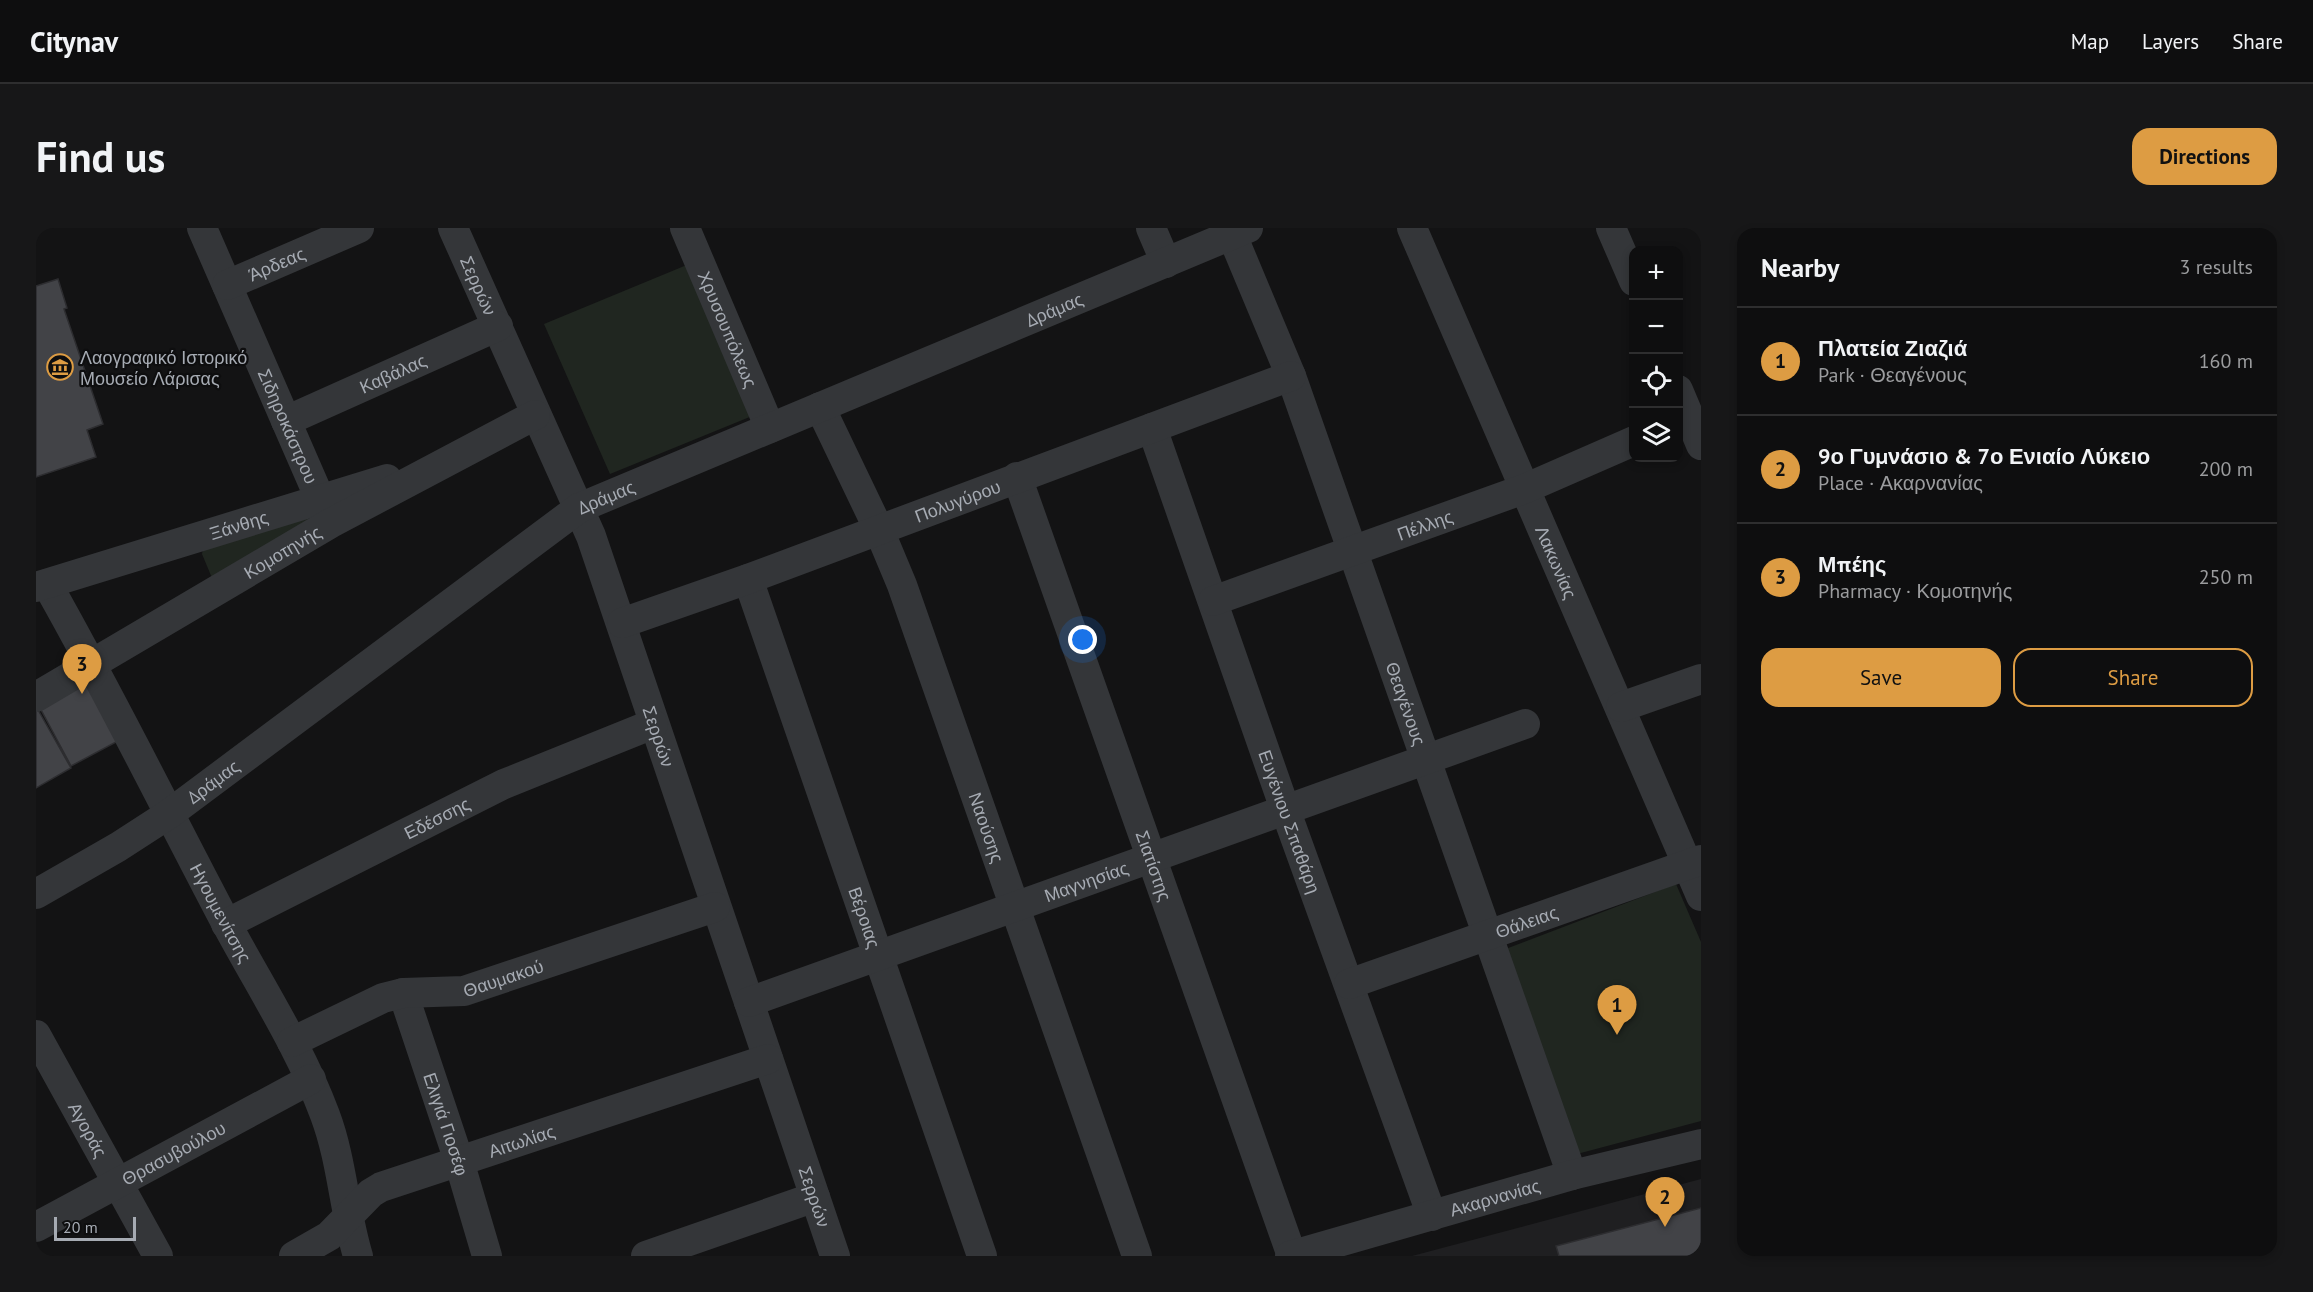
<!DOCTYPE html>
<meta charset="utf-8">
<style>
body{margin:0;font-family:"PT Sans",sans-serif;background:#171718;color:#f1f3f6}
.controls{position:absolute;right:18px;top:18px;display:grid;overflow:hidden;border-radius:12px;box-shadow:0 3px 9px #0003}
.controls button{width:54px;height:54px;display:grid;place-items:center;padding:0;border:0;border-bottom:2px solid #2e2e2f;background:#0e0e0f;color:#f1f3f6;font:30px sans-serif}
.scale{position:absolute;left:18px;bottom:15px;width:82px;box-sizing:border-box;padding-left:6px;border:3px solid #a6abb3;border-top:0;font-size:16px;line-height:21px;white-space:nowrap;color:#a6abb3;-webkit-text-stroke:4px #0e0e0f;paint-order:stroke}
.you{position:absolute;left:1047px;top:412px;width:21px;height:21px;margin:-15px;border:4px solid #fff;border-radius:50%;background:#1a73e8;box-shadow:0 0 0 9px #1a73e833}
.badge{display:grid;place-items:center;width:39px;height:39px;border-radius:50%;background:#dd9c43;color:#111;font-size:20px;font-weight:700}
.pin{position:absolute;translate:-50% -50px;filter:drop-shadow(0 2px 3px #0008)}
.pin::after{content:'';position:absolute;top:32px;width:21px;height:18px;background:inherit;clip-path:polygon(0 0,100% 0,50% 100%)}
.list{margin:0;padding:0;list-style:none}
h2{display:flex;justify-content:space-between;align-items:center;height:78px;margin:0;padding:0 24px;font-size:26px}
h2 small{font-size:20px;font-weight:400;color:#9b9c9e}
.list li{display:grid;grid-template-columns:39px 1fr auto;gap:18px;align-items:center;box-sizing:border-box;height:108px;padding:0 24px;border-top:2px solid #2e2e2f}
.list b{display:block;font-size:22px;white-space:nowrap}
.list p{margin:0;font-size:20px;white-space:nowrap;color:#9b9c9e}
.list em{font-size:20px;font-style:normal;color:#9b9c9e}
.actions{display:flex;gap:12px;padding:18px 24px}
.actions a{flex:1;padding:14px 0;border:2px solid #dd9c43;border-radius:18px;text-align:center;font-size:21px;color:#dd9c43}
.actions .main{background:#dd9c43;color:#111}
.icon{flex:none;width:33px;height:33px;fill:none;stroke:currentColor;stroke-width:2;stroke-linecap:round;stroke-linejoin:round}
.map{position:relative;flex:none;width:1665px;height:1028px;overflow:hidden;border-radius:18px}
header{display:flex;align-items:center;gap:36px;box-sizing:border-box;height:84px;padding:0 30px;background:#0e0e0f;border-bottom:2px solid #2e2e2f}
header strong{font-size:28px}
nav{display:flex;gap:33px;margin-inline-start:auto;font-size:21px}
.intro{display:flex;align-items:center;justify-content:space-between;box-sizing:border-box;height:144px;padding:0 36px}
h1{margin:0;font-size:42px}
.button{padding:15px 27px;border-radius:18px;background:#dd9c43;color:#111;font-size:21px;font-weight:700}
main{display:flex;gap:36px;padding:0 36px}
aside{flex:1;background:#0e0e0f;border-radius:18px;box-shadow:0 3px 9px #0003}
.map>svg:first-child{display:block}
.built{fill:#1f1f21}
.green{fill:#202620}
.building{fill:#424347;stroke:#2d2d30;stroke-width:1.5}
.lines{fill:none;stroke-linecap:round;stroke-linejoin:round}
.minor{stroke:#343639;stroke-width:30}
.labels{text-anchor:middle;dominant-baseline:central;stroke-width:4.5;stroke-linejoin:round;paint-order:stroke}
.street-label{font-size:18px;fill:#a6abb3;stroke:#0e0e0f}
.poi-label{font-size:18px;fill:#a6abb3;stroke:#0e0e0f;text-anchor:start}
</style>
<header>
<strong>Citynav</strong>
<nav><a>Map</a><a>Layers</a><a>Share</a></nav>
</header>
<div class="intro"><h1>Find us</h1><a class="button">Directions</a></div>
<main>
<div class="map">
<svg width="1665" height="1028" viewBox="0 0 1665 1028">
<rect width="100%" height="100%" fill="#131314"/>
<!-- built -->
<path class="built" d="M1665 951V1028H1376Z"/>
<!-- green -->
<path class="green" d="M658 34 721 186 574 246 508 96Z
M273 290 275 296 176 350 166 326 167 321Z
M1640 656 1665 714V893L1541 926 1467 722Z"/>
<!-- building -->
<path class="building" d="M22 51 31 80 28 81 67 196 51 202 60 229 0 249V58Z
M50 453 82 513 35 538 3 478Z
M1 480 35 540 0 560V481Z
M1665 980V1028H1523L1520 1018Z"/>
<g class="lines">
<!-- minor -->
<g class="minor">
<path id="s1" d="M166 0 291 287"/>
<path id="s2" d="M417 0 555 308 799 1028"/>
<path id="s3" d="M649 0 734 200"/>
<path d="M1115 0 1130 35"/>
<path id="s4" d="M1376 0 1665 668"/>
<path d="M1575 0 1598 53"/>
<path id="s5" d="M1196 7 1255 148 1536 947"/>
<path id="s6" d="M191 57 323 0"/>
<path d="M1642 162 1665 217"/>
<path id="s7" d="M784 179 843 302 866 357 1101 1028"/>
<path id="s8" d="M250 193 462 98"/>
<path id="s9" d="M1116 200 1249 581 1396 988"/>
<path id="s10" d="M981 249 1256 1028"/>
<path id="s11" d="M712 351 946 1028"/>
<path id="s12" d="M11 356C74 467 130 581 189 693 223 757 264 819 289 887 306 932 308 982 322 1028"/>
<path id="s13" d="M0 359 351 251"/>
<path id="s14" d="M1177 373 1488 261 1598 213"/>
<path id="s15" d="M586 395 712 351 1255 148"/>
<path id="s16" d="M0 469 295 295 499 187"/>
<path d="M1585 479 1665 451"/>
<path id="s17" d="M0 666 82 619 133 586 543 280 1212 0"/>
<path id="s18" d="M190 696 468 556 617 496"/>
<path id="s19" d="M1313 756 1665 632"/>
<path id="s20" d="M367 765 423 933 451 1028"/>
<path id="s21" d="M713 774 1489 496"/>
<path id="s22" d="M0 807 122 1028"/>
<path id="s23" d="M256 814 347 770 367 765 428 763 679 679"/>
<path id="s24" d="M0 999 275 851"/>
<path id="s25" d="M258 1028 293 1008 335 965 345 959 732 831"/>
<path d="M610 1028 779 969"/>
<path id="s26" d="M1254 1028 1536 947 1665 916"/>
</g>
</g>
<!-- icons -->
<defs>
<g id="museum-ring" transform="scale(1.35)"><circle r="9.5" fill="#0e0e0f" stroke="#dd9c43" stroke-width="1.5"/><path d="M0-6L6-3V-2H-6V-3ZM-5-1h2V3h-2ZM-1-1h2V3h-2ZM3-1h2V3H3ZM-6 4H6V6H-6Z" fill="#dd9c43"/></g>
</defs>
<g fill-rule="evenodd">
<use href="#museum-ring" x="24" y="139"/>
</g>
<g class="labels">
<!-- street labels -->
<g class="street-label">
<text stroke="none"><textPath href="#s6" startOffset="54">Άρδεας</textPath></text>
<text stroke="none"><textPath href="#s2" startOffset="63">Σερρών</textPath></text>
<text stroke="none"><textPath href="#s17" startOffset="1182">Δράμας</textPath></text>
<text stroke="none"><textPath href="#s3" startOffset="110">Χρυσουπόλεως</textPath></text>
<text stroke="none"><textPath href="#s8" startOffset="117">Καβάλας</textPath></text>
<text stroke="none"><textPath href="#s1" startOffset="216">Σιδηροκάστρου</textPath></text>
<text stroke="none"><textPath href="#s17" startOffset="696">Δράμας</textPath></text>
<text stroke="none"><textPath href="#s15" startOffset="357">Πολυγύρου</textPath></text>
<text stroke="none"><textPath href="#s13" startOffset="212">Ξάνθης</textPath></text>
<text stroke="none"><textPath href="#s14" startOffset="225">Πέλλης</textPath></text>
<text stroke="none"><textPath href="#s16" startOffset="286">Κομοτηνής</textPath></text>
<text stroke="none"><textPath href="#s4" startOffset="364">Λακωνίας</textPath></text>
<text stroke="none"><textPath href="#s5" startOffset="500">Θεαγένους</textPath></text>
<text stroke="none"><textPath href="#s2" startOffset="549">Σερρών</textPath></text>
<text stroke="none"><textPath href="#s17" startOffset="210">Δράμας</textPath></text>
<text stroke="none"><textPath href="#s18" startOffset="236">Εδέσσης</textPath></text>
<text stroke="none"><textPath href="#s9" startOffset="417">Ευγένιου Σπαθάρη</textPath></text>
<text stroke="none"><textPath href="#s7" startOffset="453">Ναούσης</textPath></text>
<text stroke="none"><textPath href="#s10" startOffset="412">Σιατίστης</textPath></text>
<text stroke="none"><textPath href="#s21" startOffset="358">Μαγνησίας</textPath></text>
<text stroke="none"><textPath href="#s12" startOffset="372">Ηγουμενίτσης</textPath></text>
<text stroke="none"><textPath href="#s11" startOffset="358">Βέροιας</textPath></text>
<text stroke="none"><textPath href="#s19" startOffset="188">Θάλειας</textPath></text>
<text stroke="none"><textPath href="#s23" startOffset="224">Θαυμακού</textPath></text>
<text stroke="none"><textPath href="#s20" startOffset="138">Ελιγιά Γιοσέφ</textPath></text>
<text stroke="none"><textPath href="#s22" startOffset="108">Αγοράς</textPath></text>
<text stroke="none"><textPath href="#s25" startOffset="260">Αιτωλίας</textPath></text>
<text stroke="none"><textPath href="#s24" startOffset="156">Θρασυβούλου</textPath></text>
<text stroke="none"><textPath href="#s2" startOffset="1035">Σερρών</textPath></text>
<text stroke="none"><textPath href="#s26" startOffset="213">Ακαρνανίας</textPath></text>
</g>
<!-- poi labels -->
<g class="poi-label">
<text x="44" y="129">Λαογραφικό Ιστορικό<tspan x="44" dy="21">Μουσείο Λάρισας</tspan></text>
</g>
</g>
</svg>
<div class="controls">
<button>+</button>
<button>−</button>
<button><svg class="icon" aria-label="locate" viewBox="0 0 24 24"><circle cx="12" cy="12" r="6"/><path d="M12 2v4M12 18v4M2 12h4M18 12h4"/></svg></button>
<button><svg class="icon" aria-label="layers" viewBox="0 0 24 24"><path d="M12 4l9 5-9 5-9-5zM3 14l9 5 9-5"/></svg></button>
</div>
<div class="scale">20 m</div>
<div class="you"></div>
<div class="pin badge" style="left:1581px;top:807px">1</div>
<div class="pin badge" style="left:1629px;top:999px">2</div>
<div class="pin badge" style="left:46px;top:466px">3</div>
</div>
<aside>
<h2>Nearby<small>3 results</small></h2>
<ul class="list">
<li><span class="badge">1</span><div><b>Πλατεία Ζιαζιά</b><p>Park · Θεαγένους</p></div><em>160 m</em></li>
<li><span class="badge">2</span><div><b>9ο Γυμνάσιο &amp; 7ο Ενιαίο Λύκειο</b><p>Place · Ακαρνανίας</p></div><em>200 m</em></li>
<li><span class="badge">3</span><div><b>Μπέης</b><p>Pharmacy · Κομοτηνής</p></div><em>250 m</em></li>
</ul>
<div class="actions"><a class="main">Save</a><a>Share</a></div>
</aside>
</main>
